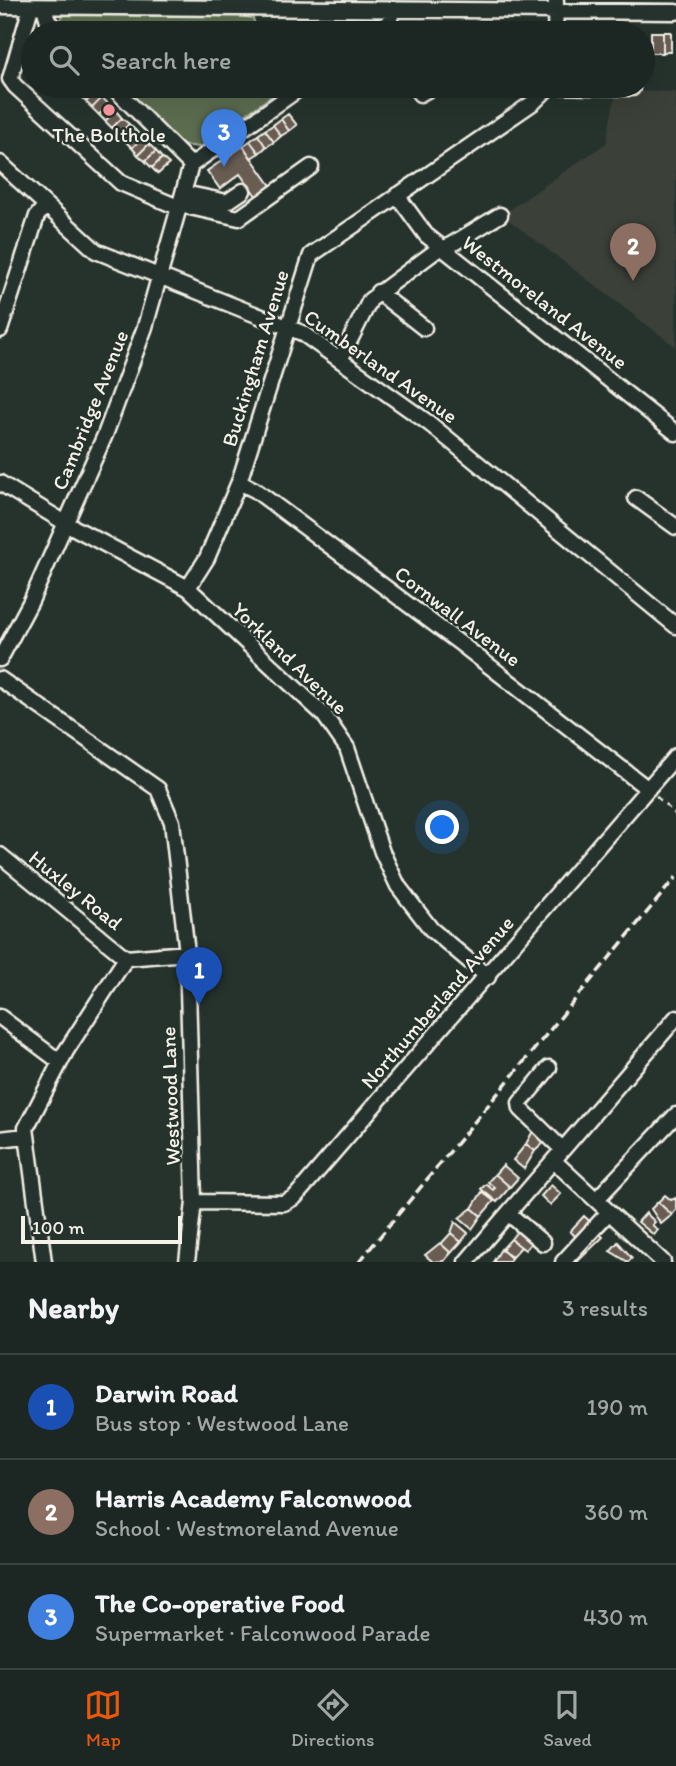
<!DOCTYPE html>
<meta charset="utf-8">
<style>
body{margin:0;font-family:Itim,sans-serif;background:#252e2a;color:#f1f3f6}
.scale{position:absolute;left:21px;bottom:18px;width:161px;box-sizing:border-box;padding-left:7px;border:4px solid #f4f1e8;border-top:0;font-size:19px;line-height:24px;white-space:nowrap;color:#f4f1e8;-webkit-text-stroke:5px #26332d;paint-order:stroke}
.you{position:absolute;left:443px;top:828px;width:24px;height:24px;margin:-18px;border:5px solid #fff;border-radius:50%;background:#1a73e8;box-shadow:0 0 0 10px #1a73e833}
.badge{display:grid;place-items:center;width:46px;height:46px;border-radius:50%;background:#ea580c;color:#fff;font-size:23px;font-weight:700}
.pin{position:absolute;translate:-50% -58px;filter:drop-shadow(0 2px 4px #0008)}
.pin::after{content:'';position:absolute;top:37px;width:24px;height:21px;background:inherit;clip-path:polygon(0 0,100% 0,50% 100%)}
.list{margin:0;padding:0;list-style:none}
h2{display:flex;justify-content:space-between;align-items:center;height:91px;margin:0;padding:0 28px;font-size:30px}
h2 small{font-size:23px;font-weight:400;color:#a0a5a5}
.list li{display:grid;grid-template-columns:46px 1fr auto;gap:21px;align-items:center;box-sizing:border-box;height:105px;padding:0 28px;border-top:2px solid #3a4340}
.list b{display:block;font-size:26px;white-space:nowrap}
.list p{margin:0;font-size:23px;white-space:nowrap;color:#a0a5a5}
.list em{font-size:23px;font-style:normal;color:#a0a5a5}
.icon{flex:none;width:38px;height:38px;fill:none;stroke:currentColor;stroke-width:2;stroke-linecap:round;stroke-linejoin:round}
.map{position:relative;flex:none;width:676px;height:1262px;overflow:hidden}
.search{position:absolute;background:#1c2622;box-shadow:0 7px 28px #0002;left:21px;right:21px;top:21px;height:77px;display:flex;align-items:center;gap:18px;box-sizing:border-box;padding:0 24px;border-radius:38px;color:#a0a5a5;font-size:26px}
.sheet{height:406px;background:#1c2622}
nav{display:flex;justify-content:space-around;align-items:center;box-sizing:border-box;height:98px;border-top:2px solid #3a4340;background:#1c2622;font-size:19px;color:#a0a5a5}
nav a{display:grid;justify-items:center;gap:4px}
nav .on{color:#ea580c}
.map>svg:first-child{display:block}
.built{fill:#3a3f38}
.green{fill:#5c6d50;stroke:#a8af9c;stroke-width:2}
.building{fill:#675c52;stroke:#f4f1e8;stroke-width:2}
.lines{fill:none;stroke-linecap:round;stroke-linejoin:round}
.minor-casing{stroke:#f4f1e8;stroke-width:19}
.path{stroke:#f4f1e8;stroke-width:2;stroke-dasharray:7 5;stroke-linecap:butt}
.minor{stroke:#26332d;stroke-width:14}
.rail{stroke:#f4f1e8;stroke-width:3.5;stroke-dasharray:10 5;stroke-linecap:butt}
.poi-dot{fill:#ff9aa2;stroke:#26332d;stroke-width:2.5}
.labels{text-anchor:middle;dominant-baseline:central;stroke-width:5;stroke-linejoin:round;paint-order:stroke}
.poi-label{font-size:21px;fill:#f4f1e8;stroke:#26332d}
.street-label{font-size:21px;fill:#f4f1e8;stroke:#26332d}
</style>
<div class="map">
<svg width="676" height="1262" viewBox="0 0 676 1262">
<rect width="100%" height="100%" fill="#26332d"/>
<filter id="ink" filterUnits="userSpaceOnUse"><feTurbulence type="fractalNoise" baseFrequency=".0143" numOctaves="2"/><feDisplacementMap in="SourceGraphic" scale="14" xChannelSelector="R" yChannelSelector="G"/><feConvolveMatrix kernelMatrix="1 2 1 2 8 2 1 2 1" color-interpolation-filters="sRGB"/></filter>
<g filter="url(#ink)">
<!-- built -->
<path class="built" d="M616 91 676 92V347L502 215 606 143Z"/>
<!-- green -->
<path class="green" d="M65 15 239 16 253 18 257 33H70L58 21Z
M310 16H376L378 19 362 33H317Z
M123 86H274L276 93 200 147 181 145Z"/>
<!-- building -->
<path class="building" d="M651 32H663V53H651Z
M663 32H671V52H663Z
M88 86 96 91 86 102 79 95Z
M96 91 102 98 92 108 86 102Z
M102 98 109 104 99 115 92 108Z
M109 104 116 111 105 121 99 115Z
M116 111 122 118 112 128 105 121Z
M288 114 297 125 289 131 281 119Z
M122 118 129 124 119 135 112 128Z
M281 119 289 131 281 136 273 125Z
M129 124 136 131 125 141 119 135Z
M273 125 281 136 274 142 265 130Z
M265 130 274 142 266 147 258 135Z
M136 131 142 138 132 148 125 141Z
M258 135 266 147 259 153 250 141Z
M142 138 149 144 138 155 132 148Z
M250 141 259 153 251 158 243 146Z
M149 144 156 151 145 161 138 155Z
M243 146 274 190 259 200 240 174 220 189 207 171Z
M156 151 162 158 152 168 145 161Z
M162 158 169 164 158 174 152 168Z
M535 1127 546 1141 535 1151 526 1144Z
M526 1144 535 1151 524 1169 513 1160Z
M503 1165 518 1178 510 1187 495 1174Z
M495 1174 510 1187 497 1202 481 1189 486 1184 493 1190 495 1188 488 1182Z
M551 1185 561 1194 550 1205 541 1196Z
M482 1192 494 1201 481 1216 472 1208Z
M665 1195 671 1200 676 1198V1210L672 1215 658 1202Z
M658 1202 672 1215 661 1224 651 1209Z
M472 1208 481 1216 472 1229 459 1218Z
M646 1213 655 1222 652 1225 658 1230 654 1235 638 1222Z
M584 1216 594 1225 579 1240 570 1231Z
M455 1222 468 1233 461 1242 451 1233Z
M603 1222 608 1226 600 1234 603 1237 577 1262H567Z
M518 1230 532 1242 525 1250 511 1239Z
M451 1233 461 1242 451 1253 441 1244Z
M511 1239 521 1247 512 1257 501 1250Z
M618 1242 632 1258 628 1262 610 1251Z
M440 1243 451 1253 444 1261 433 1262 425 1255Z
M501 1249 511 1258 509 1262H493Z"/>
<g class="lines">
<!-- minor casing -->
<g class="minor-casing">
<path id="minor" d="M0 6 676 12
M31 7 10 79 15 86 121 183 180 208
M44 7 48 21 60 33
M374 33 389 22 393 9
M555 33 556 0
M112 86 191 165
M415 86 420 94 434 86
M461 86H465
M556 86 632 88
M0 163 96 251 302 333 430 424 676 626
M191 165 303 86
M184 193 227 202 243 191
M397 195 426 235 676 433
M181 205 239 218 311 167
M444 249 500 215
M378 292 424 328
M0 330 37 216 46 205
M340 360 370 300 441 247
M239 482 255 490 461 644 648 789
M0 483 67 524 188 588 324 715 347 748 382 852 398 886 431 929 488 977
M636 498 676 527
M188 588 207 558 239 482 311 255 534 102 550 86
M0 659 31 601 105 435 145 327 191 165
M0 679 158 789 172 822 187 953 194 1202 187 1262
M0 855 126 958
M126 958 187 953
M0 1017 60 1062
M549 1068 520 1103 521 1109 562 1149
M0 1139 25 1136
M554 1161 663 1262
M596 1200 676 1115
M194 1202 284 1203 295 1197 676 756
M508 1213 543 1243
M44 1262 26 1128 66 1051 126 958
M466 1262 676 1018
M563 1262 609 1212"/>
</g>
<!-- path -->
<path class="path" d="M656 796 676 815"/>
<!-- minor -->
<use href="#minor" class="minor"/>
<!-- rail -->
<path class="rail" d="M359 1262 676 877"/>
</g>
</g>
<!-- markers -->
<circle class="poi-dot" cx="109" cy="110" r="7"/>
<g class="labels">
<!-- poi labels -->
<g class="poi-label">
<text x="109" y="134">The Bolthole</text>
</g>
<!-- street labels -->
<g class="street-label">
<text transform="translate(545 302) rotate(38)">Westmoreland Avenue</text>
<text transform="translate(255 358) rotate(-73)">Buckingham Avenue</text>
<text transform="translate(381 366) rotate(35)">Cumberland Avenue</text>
<text transform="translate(90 410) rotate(-68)">Cambridge Avenue</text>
<text transform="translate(458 616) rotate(37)">Cornwall Avenue</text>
<text transform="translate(290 658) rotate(44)">Yorkland Avenue</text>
<text transform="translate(76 890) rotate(39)">Huxley Road</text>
<text transform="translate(437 1002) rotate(-49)">Northumberland Avenue</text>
<text transform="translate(170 1096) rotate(-92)">Westwood Lane</text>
</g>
</g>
</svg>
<div class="scale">100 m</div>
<div class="you"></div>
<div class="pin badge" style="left:199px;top:1005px;background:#1a4fb4">1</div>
<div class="pin badge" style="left:633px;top:281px;background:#8d6e63">2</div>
<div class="pin badge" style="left:224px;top:167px;background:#3f7fe0">3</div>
<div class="search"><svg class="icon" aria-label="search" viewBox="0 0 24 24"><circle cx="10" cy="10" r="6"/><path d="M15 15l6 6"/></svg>Search here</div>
</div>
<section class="sheet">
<h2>Nearby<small>3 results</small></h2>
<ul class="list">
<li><span class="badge" style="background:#1a4fb4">1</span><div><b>Darwin Road</b><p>Bus stop · Westwood Lane</p></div><em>190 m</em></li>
<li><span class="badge" style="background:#8d6e63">2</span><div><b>Harris Academy Falconwood</b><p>School · Westmoreland Avenue</p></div><em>360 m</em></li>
<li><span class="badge" style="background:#3f7fe0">3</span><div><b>The Co-operative Food</b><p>Supermarket · Falconwood Parade</p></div><em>430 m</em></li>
</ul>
</section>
<nav>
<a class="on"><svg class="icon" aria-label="map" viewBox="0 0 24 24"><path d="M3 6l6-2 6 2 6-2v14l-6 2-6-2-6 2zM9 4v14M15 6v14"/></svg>Map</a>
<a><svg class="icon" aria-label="directions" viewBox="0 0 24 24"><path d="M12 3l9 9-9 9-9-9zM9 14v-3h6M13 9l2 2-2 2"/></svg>Directions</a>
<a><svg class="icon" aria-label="saved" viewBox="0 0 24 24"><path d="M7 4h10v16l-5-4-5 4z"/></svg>Saved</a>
</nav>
